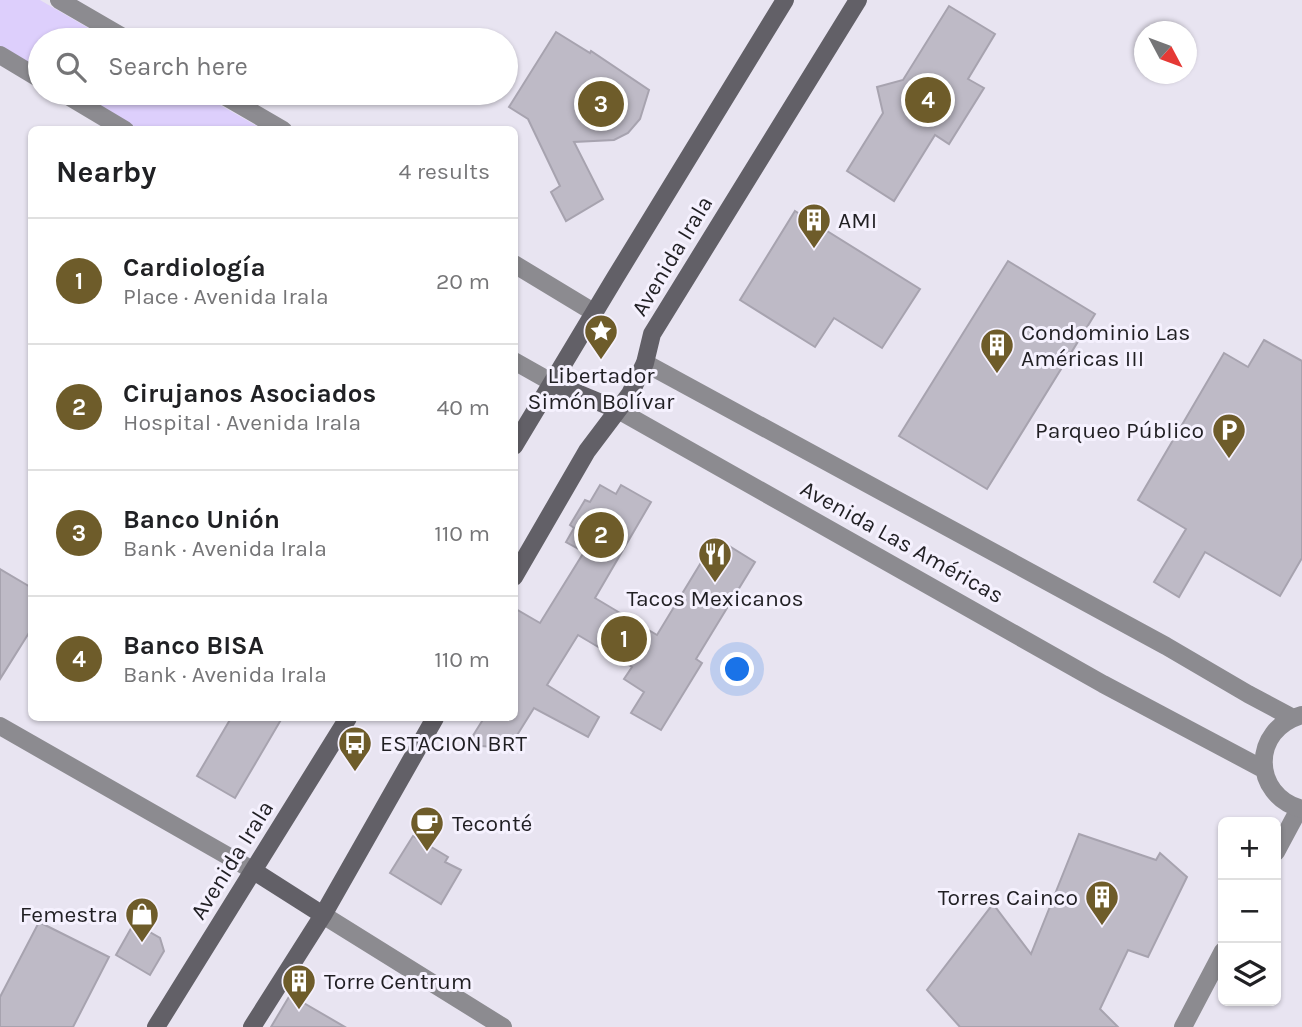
<!DOCTYPE html>
<meta charset="utf-8">
<style>
body{margin:0;font-family:Karla,sans-serif;background:#f2f2f2;color:#202124}
.controls{position:absolute;right:21px;bottom:21px;display:grid;overflow:hidden;border-radius:10px;box-shadow:0 2px 5px #0004}
.controls button{width:63px;height:63px;display:grid;place-items:center;padding:0;border:0;border-bottom:2px solid #e0e0e0;background:#fff;color:#202124;font:35px sans-serif}
.compass{position:absolute;left:1134px;top:21px;width:63px;height:63px;border-radius:50%;background:#fff;box-shadow:0 2px 5px #0004;rotate:131deg}
.you{position:absolute;left:738px;top:670px;width:24px;height:24px;margin:-18px;border:5px solid #fff;border-radius:50%;background:#1a73e8;box-shadow:0 0 0 10px #1a73e833}
.badge{display:grid;place-items:center;width:46px;height:46px;border-radius:50%;background:#6e5c2a;color:#fff;font-size:23px;font-weight:700}
.pin{position:absolute;translate:-50% -50%;border:4px solid #fff;box-shadow:0 2px 7px #0006}
.list{margin:0;padding:0;list-style:none}
h2{display:flex;justify-content:space-between;align-items:center;height:91px;margin:0;padding:0 28px;font-size:30px}
h2 small{font-size:23px;font-weight:400;color:#757577}
.list li{display:grid;grid-template-columns:46px 1fr auto;gap:21px;align-items:center;box-sizing:border-box;height:126px;padding:0 28px;border-top:2px solid #e0e0e0}
.list b{display:block;font-size:26px;white-space:nowrap}
.list p{margin:0;font-size:23px;white-space:nowrap;color:#757577}
.list em{font-size:23px;font-style:normal;color:#757577}
.icon{flex:none;width:38px;height:38px;fill:none;stroke:currentColor;stroke-width:2;stroke-linecap:round;stroke-linejoin:round}
.map{position:relative;flex:none;width:1302px;height:1027px;overflow:hidden}
.search{position:absolute;background:#fff;box-shadow:0 2px 5px #0004;left:28px;top:28px;width:490px;height:77px;display:flex;align-items:center;gap:18px;box-sizing:border-box;padding:0 24px;border-radius:38px;color:#757577;font-size:26px}
.panel{position:absolute;background:#fff;box-shadow:0 2px 5px #0004;left:28px;top:126px;width:490px;height:595px;border-radius:10px}
.map>svg:first-child{display:block}
.green{fill:#ddcffc}
.building{fill:#bebac6;stroke:#a7a3af;stroke-width:2}
.lines{fill:none;stroke-linecap:round;stroke-linejoin:round}
.minor{stroke:#8c8b90;stroke-width:18}
.tertiary{stroke:#8c8b90;stroke-width:18}
.secondary{stroke:#626067;stroke-width:18}
.labels{text-anchor:middle;dominant-baseline:central;stroke-width:6;stroke-linejoin:round;paint-order:stroke}
.poi-label{font-size:23px;fill:#201f23;stroke:#f5f1fe;text-anchor:start}
.street-label{font-size:23px;fill:#201f23;stroke:#f5f1fe}
</style>
<div class="map">
<svg width="1302" height="1027" viewBox="0 0 1302 1027">
<rect width="100%" height="100%" fill="#e8e4f1"/>
<!-- green -->
<path class="green" d="M0 0H40L109 40H40V72L0 48Z
M76 93H199L262 129H139Z"/>
<!-- building -->
<path class="building" d="M949 6 995 34 968 79 984 88 949 144 935 135 894 201 847 171 883 113 877 87 903 80Z
M556 32 590 53 591 51 649 90 640 119 628 133 614 140 574 142 603 199 566 221 551 192 560 186 528 119 509 107Z
M795 211 920 289 882 348 834 318 815 347 740 300Z
M1008 261 1095 314 987 489 899 436Z
M1264 340 1302 361V558L1280 596 1205 552 1179 597 1154 582 1186 529 1138 500 1224 353 1248 367Z
M600 485 616 494 621 485 651 502 595 598 657 635 716 538 755 562 696 659 702 663 661 730 631 713 644 692 624 679 632 667 578 635 547 685 599 717 588 737 534 708 509 748 467 745 484 718H514V608L540 623 584 552 566 542 574 528 570 525 585 500 590 502Z
M0 569 32 588V628L0 679Z
M231 718H282L235 798 197 776Z
M1079 834 1156 860 1160 853 1187 877 1148 957 1128 950 1100 1009 1118 1027H960L927 990 993 904 1031 954Z
M413 836 448 857 445 862 461 870 441 904 390 873Z
M39 922 109 957 73 1027H0V997Z
M134 923 160 938 164 951 150 975 116 955Z
M290 995 345 1027H271Z"/>
<g class="lines">
<!-- minor -->
<path class="minor" d="M0 726 254 871
M1276 852 1299 809
M1183 1027 1223 951"/>
<!-- tertiary -->
<path class="tertiary" d="M59 0 128 40
M0 55 40 79
M63 93 125 130
M219 93 283 130
M514 264 595 313
M514 361 553 383
M645 363 1166 646 1248 694 1293 718
M618 410 1103 684 1263 769
M1302 715C1251 729 1251 795 1302 809
M323 915 503 1027"/>
<!-- secondary -->
<path class="secondary" d="M553 383 618 410
M514 446 615 278 785 0
M514 577 587 451 630 394 645 363 652 334 858 0
M254 871 323 915
M156 1027 348 718
M252 1027 323 915 435 718"/>
</g>
<!-- icons -->
<defs>
<g id="building-pin" transform="scale(1.75)"><path d="M0 17L-7.5 6A9.5 9.5 0 1 1 7.5 6Z" fill="#6e5c2a" stroke="#f5f1fe"/><path d="M-4-6H4V6H1V3H-1V6H-4ZM-2.5-4.3h1.7v1.8h-1.7ZM.8-4.3h1.7v1.8H.8ZM-2.5-1h1.7V.8h-1.7ZM.8-1h1.7V.8H.8Z" fill="#fff"/></g>
<g id="sight-pin" transform="scale(1.75)"><path d="M0 17L-7.5 6A9.5 9.5 0 1 1 7.5 6Z" fill="#6e5c2a" stroke="#f5f1fe"/><path d="M0-6L1.8-2.2L6-1.7L2.9 1.2L3.7 5.4L0 3.3L-3.7 5.4L-2.9 1.2L-6-1.7L-1.8-2.2Z" fill="#fff"/></g>
<g id="parking-pin" transform="scale(1.75)"><path d="M0 17L-7.5 6A9.5 9.5 0 1 1 7.5 6Z" fill="#6e5c2a" stroke="#f5f1fe"/><path d="M-3.5-5.5H1a3.5 3.5 0 0 1 0 7H-1V5.5H-3.5ZM-1-3.4V-.6H.8a1.4 1.4 0 0 0 0-2.8Z" fill="#fff"/></g>
<g id="restaurant-pin" transform="scale(1.75)"><path d="M0 17L-7.5 6A9.5 9.5 0 1 1 7.5 6Z" fill="#6e5c2a" stroke="#f5f1fe"/><path d="M-5-6h1v4h1v-4h1v4h1v-4h1v5L-1.5 .5V6h-2V.5L-5-1ZM5-6V6H3V1.5H1.5Q1.5-4 5-6Z" fill="#fff"/></g>
<g id="bus-pin" transform="scale(1.75)"><path d="M0 17L-7.5 6A9.5 9.5 0 1 1 7.5 6Z" fill="#6e5c2a" stroke="#f5f1fe"/><path d="M-5-6H5V4H4V6H2V4H-2V6H-4V4H-5ZM-3.5-4V0h7V-4ZM-3.5 1.2v1.5H-2V1.2ZM2 1.2v1.5H3.5V1.2Z" fill="#fff"/></g>
<g id="cafe-pin" transform="scale(1.75)"><path d="M0 17L-7.5 6A9.5 9.5 0 1 1 7.5 6Z" fill="#6e5c2a" stroke="#f5f1fe"/><path d="M-5.5-4.5H6V0H3Q3 3.5 0 3.5H-2.5Q-5.5 3.5-5.5 0ZM3-3.2v2h1.7v-2ZM-6 4.5H4V6H-6Z" fill="#fff"/></g>
<g id="shop-pin" transform="scale(1.75)"><path d="M0 17L-7.5 6A9.5 9.5 0 1 1 7.5 6Z" fill="#6e5c2a" stroke="#f5f1fe"/><path d="M-5-2.5h2.3a2.7 3.5 0 0 1 5.4 0H5L5.5 6h-11ZM-1.5-2.5h3a1.5 2.3 0 0 0-3 0Z" fill="#fff"/></g>
</defs>
<g fill-rule="evenodd">
<use href="#building-pin" x="814" y="220"/>
<use href="#sight-pin" x="601" y="331"/>
<use href="#building-pin" x="997" y="345"/>
<use href="#parking-pin" x="1229" y="430"/>
<use href="#restaurant-pin" x="715" y="554"/>
<use href="#bus-pin" x="355" y="743"/>
<use href="#cafe-pin" x="427" y="823"/>
<use href="#building-pin" x="1102" y="897"/>
<use href="#shop-pin" x="142" y="914"/>
<use href="#building-pin" x="299" y="981"/>
</g>
<g class="labels">
<!-- poi labels -->
<g class="poi-label">
<text x="838" y="220">AMI</text>
<text x="1021" y="332">Condominio Las<tspan x="1021" dy="26">Américas III</tspan></text>
<text x="601" y="375" text-anchor="middle">Libertador<tspan x="601" dy="26">Simón Bolívar</tspan></text>
<text x="1204" y="430" text-anchor="end">Parqueo Público</text>
<text x="715" y="598" text-anchor="middle">Tacos Mexicanos</text>
<text x="380" y="743">ESTACION BRT</text>
<text x="452" y="823">Teconté</text>
<text x="1078" y="897" text-anchor="end">Torres Cainco</text>
<text x="118" y="914" text-anchor="end">Femestra</text>
<text x="324" y="981">Torre Centrum</text>
</g>
<!-- street labels -->
<g class="street-label">
<text transform="translate(672 256) rotate(-59)">Avenida Irala</text>
<text transform="translate(902 542) rotate(29)">Avenida Las Américas</text>
<text transform="translate(232 860) rotate(-58)">Avenida Irala</text>
</g>
</g>
</svg>
<div class="controls">
<button>+</button>
<button>−</button>
<button><svg class="icon" aria-label="layers" viewBox="0 0 24 24"><path d="M12 4l9 5-9 5-9-5zM3 14l9 5 9-5"/></svg></button>
</div>
<svg class="compass" viewBox="-18 -18 36 36"><path d="M0-13l5 13h-10z" fill="#e53935"/><path d="M0 13l5-13h-10z" fill="#757577"/></svg>
<div class="you"></div>
<div class="pin badge" style="left:624px;top:639px">1</div>
<div class="pin badge" style="left:601px;top:535px">2</div>
<div class="pin badge" style="left:601px;top:104px">3</div>
<div class="pin badge" style="left:928px;top:100px">4</div>
<div class="search"><svg class="icon" aria-label="search" viewBox="0 0 24 24"><circle cx="10" cy="10" r="6"/><path d="M15 15l6 6"/></svg>Search here</div>
<section class="panel">
<h2>Nearby<small>4 results</small></h2>
<ul class="list">
<li><span class="badge">1</span><div><b>Cardiología</b><p>Place · Avenida Irala</p></div><em>20 m</em></li>
<li><span class="badge">2</span><div><b>Cirujanos Asociados</b><p>Hospital · Avenida Irala</p></div><em>40 m</em></li>
<li><span class="badge">3</span><div><b>Banco Unión</b><p>Bank · Avenida Irala</p></div><em>110 m</em></li>
<li><span class="badge">4</span><div><b>Banco BISA</b><p>Bank · Avenida Irala</p></div><em>110 m</em></li>
</ul>
</section>
</div>
